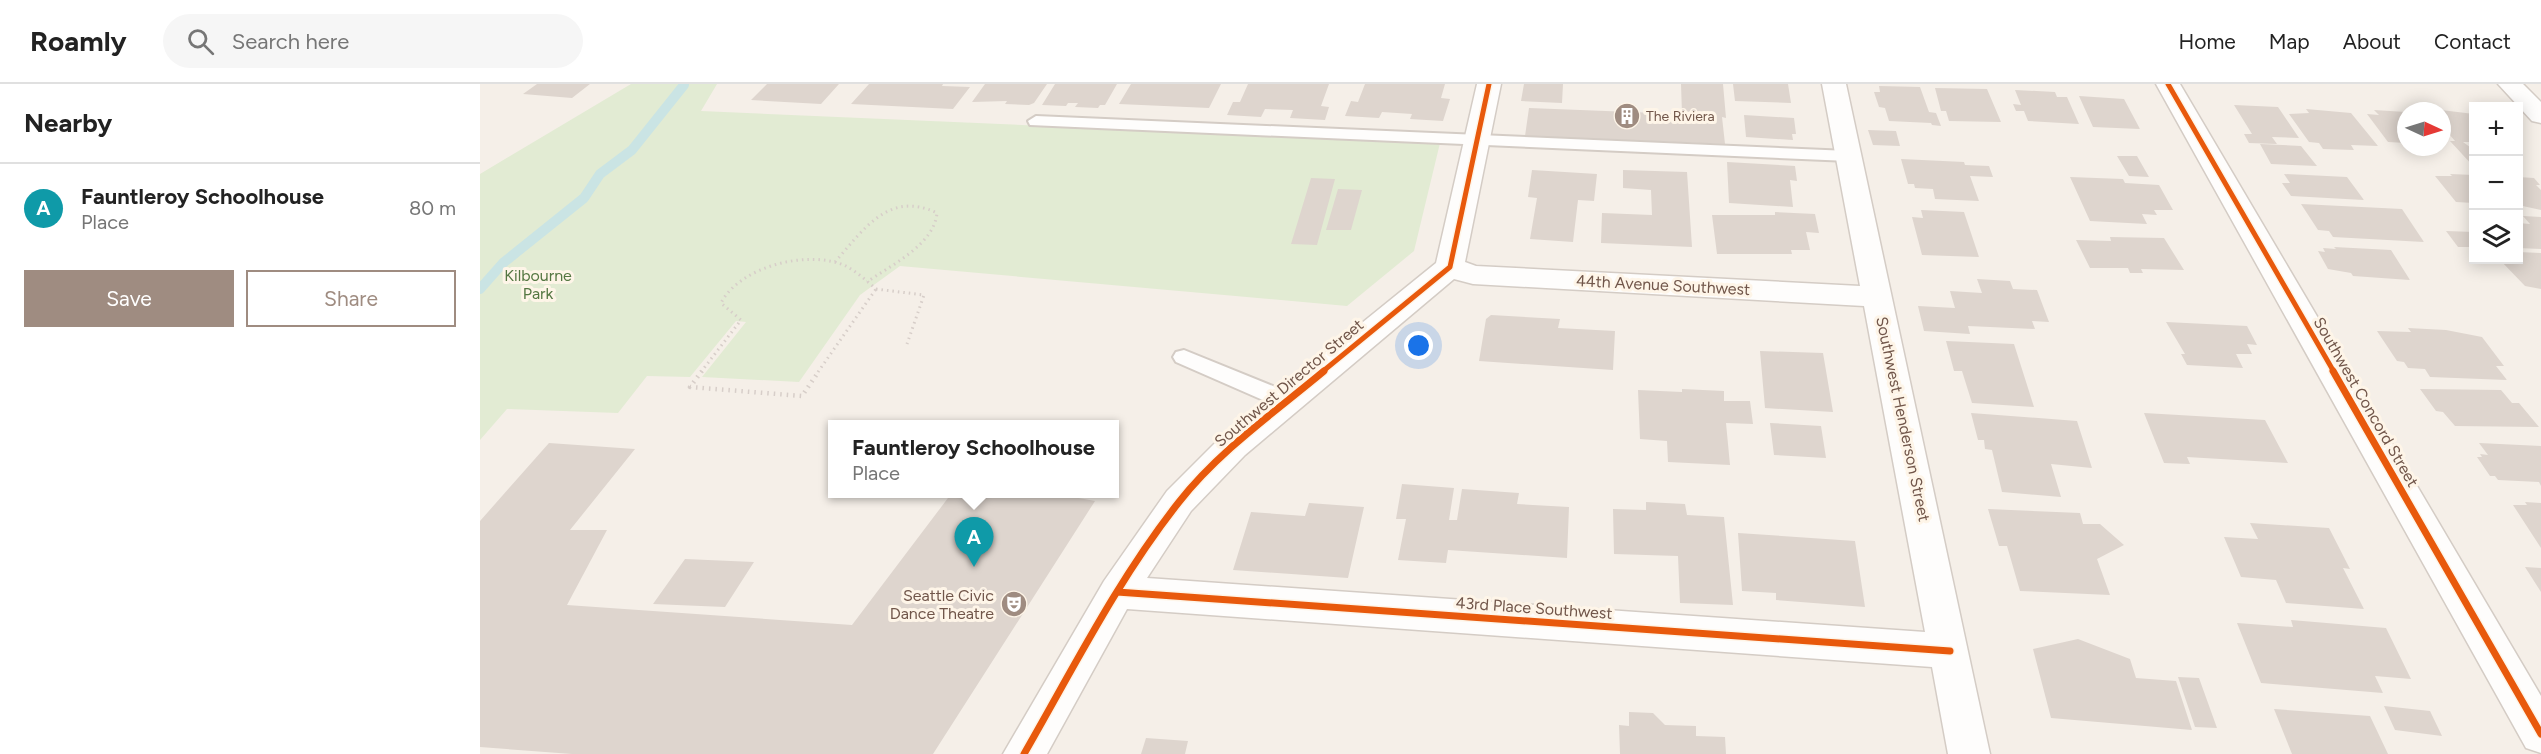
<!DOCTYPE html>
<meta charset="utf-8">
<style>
body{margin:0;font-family:Figtree,sans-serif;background:#f6f6f6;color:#222}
.controls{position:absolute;right:18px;top:18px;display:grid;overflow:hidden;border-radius:0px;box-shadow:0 3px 15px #0003}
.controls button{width:54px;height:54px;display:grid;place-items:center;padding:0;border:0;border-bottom:2px solid #e0e0e0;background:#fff;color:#222;font:30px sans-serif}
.compass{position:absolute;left:1917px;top:18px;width:54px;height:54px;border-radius:50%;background:#fff;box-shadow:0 3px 15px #0003;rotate:94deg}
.you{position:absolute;left:939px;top:262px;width:21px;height:21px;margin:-15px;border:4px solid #fff;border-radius:50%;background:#1a73e8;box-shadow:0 0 0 9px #1a73e833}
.badge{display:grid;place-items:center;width:39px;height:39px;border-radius:50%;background:#9f8c81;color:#fff;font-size:20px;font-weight:700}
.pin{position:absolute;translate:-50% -50px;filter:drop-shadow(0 2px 3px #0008)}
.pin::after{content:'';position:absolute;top:32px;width:21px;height:18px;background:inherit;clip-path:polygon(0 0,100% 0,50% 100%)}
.popup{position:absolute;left:348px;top:336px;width:291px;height:78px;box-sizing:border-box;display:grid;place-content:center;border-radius:0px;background:#fff;filter:drop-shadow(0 2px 4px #0005);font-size:20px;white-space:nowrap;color:#767676}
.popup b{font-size:22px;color:#222}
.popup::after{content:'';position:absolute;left:50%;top:100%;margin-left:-12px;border:12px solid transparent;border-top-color:#fff}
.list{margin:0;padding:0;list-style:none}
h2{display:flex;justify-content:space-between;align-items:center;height:78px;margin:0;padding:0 24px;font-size:26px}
h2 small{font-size:20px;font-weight:400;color:#767676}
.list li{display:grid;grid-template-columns:39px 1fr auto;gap:18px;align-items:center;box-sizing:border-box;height:90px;padding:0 24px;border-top:2px solid #e0e0e0}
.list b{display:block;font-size:22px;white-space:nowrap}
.list p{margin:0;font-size:20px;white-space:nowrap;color:#767676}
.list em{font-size:20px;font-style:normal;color:#767676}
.actions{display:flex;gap:12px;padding:18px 24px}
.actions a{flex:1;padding:14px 0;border:2px solid #9f8c81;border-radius:0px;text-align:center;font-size:21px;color:#9f8c81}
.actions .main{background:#9f8c81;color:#fff}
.icon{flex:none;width:33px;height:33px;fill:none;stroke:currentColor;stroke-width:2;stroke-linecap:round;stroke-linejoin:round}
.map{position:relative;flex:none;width:2061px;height:670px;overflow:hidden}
header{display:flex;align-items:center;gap:36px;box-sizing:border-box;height:84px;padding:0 30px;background:#fff;border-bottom:2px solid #e0e0e0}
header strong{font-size:28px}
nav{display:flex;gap:33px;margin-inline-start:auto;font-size:21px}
.search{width:420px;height:54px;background:#f6f6f6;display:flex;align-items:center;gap:15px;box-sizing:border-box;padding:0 21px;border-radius:33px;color:#767676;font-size:22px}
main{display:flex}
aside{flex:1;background:#fff}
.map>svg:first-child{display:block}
.green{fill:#e2ebd3}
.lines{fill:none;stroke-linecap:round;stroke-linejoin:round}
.stream{stroke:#cae4e4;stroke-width:10}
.building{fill:#ded5ce}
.service-casing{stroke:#d4ccc5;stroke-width:4}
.minor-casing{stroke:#d4ccc5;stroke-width:3}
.path-far1{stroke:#d7cec9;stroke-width:3;stroke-dasharray:1.5 4;stroke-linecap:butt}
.path{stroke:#d7cec9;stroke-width:4.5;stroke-dasharray:1.5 5;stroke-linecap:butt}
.service{fill:#fefdfc;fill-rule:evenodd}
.minor{fill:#fefdfc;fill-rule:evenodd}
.cycleway-far1-casing{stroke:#fef5e8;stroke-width:8}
.cycleway-casing{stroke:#fef5e8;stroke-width:10}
.cycleway-far1{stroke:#e8590c;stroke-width:5}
.cycleway{stroke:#e8590c;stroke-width:7}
.labels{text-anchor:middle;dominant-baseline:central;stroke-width:6;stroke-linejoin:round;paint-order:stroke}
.far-poi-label{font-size:14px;fill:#71564a;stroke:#fef5e8;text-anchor:start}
.park-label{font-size:16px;fill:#547742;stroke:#fef5e8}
.street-label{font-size:16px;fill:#71564a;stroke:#fef5e8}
.poi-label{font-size:16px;fill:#71564a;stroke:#fef5e8;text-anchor:end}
</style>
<header>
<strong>Roamly</strong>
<div class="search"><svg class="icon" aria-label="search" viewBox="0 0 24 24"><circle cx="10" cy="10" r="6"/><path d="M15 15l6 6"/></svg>Search here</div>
<nav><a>Home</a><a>Map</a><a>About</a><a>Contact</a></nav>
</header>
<main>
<aside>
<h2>Nearby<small></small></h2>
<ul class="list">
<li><span class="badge" style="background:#0f9aa8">A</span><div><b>Fauntleroy Schoolhouse</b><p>Place</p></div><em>80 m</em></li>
</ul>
<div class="actions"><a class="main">Save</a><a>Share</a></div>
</aside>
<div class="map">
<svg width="2061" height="670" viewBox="0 0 2061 670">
<rect width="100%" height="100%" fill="#f5efe8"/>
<!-- green -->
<path class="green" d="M151 0H237L221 27 960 59 934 167 867 222 420 182 380 211 319 298 222 293 266 238 256 237 210 293 167 292 138 329 27 325 0 356V90Z"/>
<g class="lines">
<!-- stream -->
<path class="stream" d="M0 205 23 179 104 114 120 90 152 66 204 1"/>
</g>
<!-- building -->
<path class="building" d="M57 0H110L92 14 43 10Z
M287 0H359L341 20 271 16Z
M389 0H463L462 2 490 3 473 25 371 20Z
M505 0H567L554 19 549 21 525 20 527 17 492 18Z
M575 0H637L625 21H620L618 24 595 23 598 19H588L586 22 562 21Z
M651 0H741L729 24 639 20Z
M768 0H849L841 22 849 23 845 36 810 34 813 26 785 25 781 33 747 31 753 18H760Z
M885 0H965L961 14 970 15 963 37 930 35 932 30 902 28 899 34 865 32 871 17 878 18Z
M1044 0H1083L1082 19 1041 17Z
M1201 0H1243L1246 34 1242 33 1245 60 1045 52 1049 24 1202 30Z
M1253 0H1308L1311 19 1255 17Z
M1399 2 1440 3 1449 28 1456 29 1461 42 1452 41 1451 39 1409 37 1405 24 1399 23 1394 8H1400Z
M1455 4 1507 5 1521 38 1469 37 1466 27H1461Z
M1535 6 1575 8 1577 13H1587L1599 40 1548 37 1544 27H1536L1533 20 1541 21Z
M1599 12 1644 15 1660 45 1613 43Z
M1754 21 1798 23 1819 54 1792 53 1797 60 1769 59 1764 50H1772Z
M1826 25 1871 29 1898 62 1871 61 1874 66 1843 65 1839 59 1829 58 1809 30 1829 29Z
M1894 26 1926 28V59L1908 58 1887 30 1899 31Z
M1961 26 1994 30V58H1983L1994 66V83L1970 57H1975L1962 42Z
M1264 31 1314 34 1316 50H1312L1313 56 1266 53Z
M1388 46 1416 47 1420 62 1393 61Z
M1780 60 1821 62 1837 82 1791 80Z
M1637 72H1657L1669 93 1649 92Z
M1421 75 1484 78 1485 81 1509 82 1513 93 1490 92 1499 117 1455 115 1453 105 1435 104 1434 100H1428Z
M1247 78 1315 82 1317 97 1310 96 1313 123 1249 119Z
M1052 86 1117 90 1114 117 1098 116 1093 158 1050 155 1057 114 1048 113Z
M1143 86 1207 88 1212 163 1121 159 1122 129 1172 131 1171 106 1143 104Z
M1804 90 1867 93 1884 116 1811 112 1802 99H1810Z
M1970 90 1994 91V119L1976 118 1955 92H1972Z
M1590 93 1643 95 1645 99 1679 101 1693 126H1674L1677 131 1662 130 1667 140 1610 137Z
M2038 93 2054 94 2060 101H2056L2061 106V126L2038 121Z
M831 94 855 95 837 161 811 160Z
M858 105 882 106 871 146H846Z
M1821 120 1922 125 1944 158 1853 153 1849 147 1838 146Z
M1441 126 1484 128 1499 173 1442 171 1432 133 1443 134Z
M1295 128 1335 130 1339 149 1326 148 1330 166H1311L1312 170H1237L1232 131H1295Z
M2043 132 2061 133V165L2038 164V139L2050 140Z
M1966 147 1994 148V163H1978Z
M1630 153 1684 154 1704 186 1661 185 1663 189H1650L1648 184H1610L1596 156 1631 157Z
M1854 163 1911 166 1930 196 1873 192 1871 189 1848 185 1838 167 1845 168 1843 164 1856 165Z
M2038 168 2061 169V205L2045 202 2020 176H2038Z
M1497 195 1530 197 1533 205 1557 206 1569 238 1552 237 1555 245 1488 242 1490 250 1444 247 1438 222 1475 224 1470 207 1502 209Z
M1011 231 1080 235 1078 244 1135 247 1133 286 999 277 1006 235Z
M1686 238 1767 242 1777 261 1767 260 1772 270H1756L1763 284 1707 281 1701 270H1705Z
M1928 244 1966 246 2002 253 2024 282H2016L2027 296 1950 293 1945 285 1928 284 1924 278 1917 277 1897 247 1931 248Z
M1466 257 1534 260 1554 323 1492 319 1482 287H1474Z
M1280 267 1343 269 1353 328 1285 324Z
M1202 305 1244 307V317H1270L1273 340 1246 339 1250 381 1188 378 1187 357 1160 355 1158 306 1202 308Z
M1940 305 2021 306 2032 319H2039L2059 343 1975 342 1963 328 1956 327Z
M1491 329 1597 337 1612 384 1571 380 1581 413 1522 408 1512 366 1505 365 1504 356H1498Z
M1664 329 1785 336 1808 379 1707 373 1710 380 1684 379Z
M1290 339 1341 342 1346 374 1294 371Z
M69 359 155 365 90 446H127L87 521 372 541 471 410H577L615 417 453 670H92L0 663V437Z
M1999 359 2061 362V402L2059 398 2018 396 2015 392H2010L1997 373H2002L2000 370 2008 371Z
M922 400 974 404 969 436H977L982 405 1039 409 1037 420 1089 423 1087 474 968 466 966 479 918 476 926 435H916Z
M1166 418 1205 420 1207 431 1244 433 1253 521 1200 519 1198 472 1134 470 1133 425 1166 426Z
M2045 418 2061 419V464L2033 421H2047Z
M829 419 884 423 868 494 753 486 771 428 825 432Z
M1508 425 1600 429 1603 440H1620L1644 461 1617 475 1630 511 1540 507 1527 462H1519Z
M1770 439 1849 444 1870 485 1863 484 1884 525 1806 519 1796 496 1761 493 1744 453 1778 455Z
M1258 449 1375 457 1385 523 1296 516V509L1262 507Z
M205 475 274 478 245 523 173 520Z
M2045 483 2061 484V508Z
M1811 536 1906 544 1931 595 1895 592 1903 609 1781 599 1757 539 1813 543Z
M1598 555 1650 575 1656 594 1696 597 1712 646 1571 634 1553 565Z
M1698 593 1719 594 1737 644 1715 643Z
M1904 622 1950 627 1962 652 1915 646Z
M1794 625 1890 632 1908 670H1812Z
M1149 628 1173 629 1185 641 1216 642V652L1245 653 1246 670H1140L1139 641 1149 642Z
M666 654 708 657 705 670H661Z"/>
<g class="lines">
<!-- service casing -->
<g class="service-casing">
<path id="service" d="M556 32 1369 67 1378 72 1369 77 550 41 548 37Z
M704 266 815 311 818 317 815 323 807 325 799 323 696 278 693 273 696 268Z"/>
</g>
<!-- minor casing -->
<g class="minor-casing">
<path id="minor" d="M997 0H1021L985 178 996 182 1380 202 1342 0H1366L1510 670H1468L1452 583 647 525 567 670H523L624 497 687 407 741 353 956 179ZM974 195 993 200 1384 222 1445 548 667 494 711 427 765 371Z
M1676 0H1700L2061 612V669L2046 664Z
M2018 0H2043L2061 18V39L2052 37Z"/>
</g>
<!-- path-far1 -->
<path class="path-far1" d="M355 178C384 145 409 106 457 129 454 161 411 181 387 198
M396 205 444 211 427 260
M221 288 261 236 241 219C260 182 329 165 366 182 377 188 387 197 396 205
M338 288 396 205"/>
<!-- path -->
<path class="path" d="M222 287 210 303 322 312 339 287"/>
<!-- service -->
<use href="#service" class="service"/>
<!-- minor -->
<use href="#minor" class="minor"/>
<!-- cycleway-far1 casing -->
<g class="cycleway-far1-casing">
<path id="cycleway-far1" d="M1688 0 1854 288
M842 288 970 183 1009 0"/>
</g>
<!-- cycleway casing -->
<g class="cycleway-casing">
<path id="cycleway" d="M1853 287 2061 650
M637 508 1470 567
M544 670C593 585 638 495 699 418 739 367 795 328 844 287"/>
</g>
<!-- cycleway-far1 -->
<use href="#cycleway-far1" class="cycleway-far1"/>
<!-- cycleway -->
<use href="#cycleway" class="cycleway"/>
</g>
<!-- icons -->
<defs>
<g id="building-disc" transform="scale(1.35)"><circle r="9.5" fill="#9f8c81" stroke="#fef5e8"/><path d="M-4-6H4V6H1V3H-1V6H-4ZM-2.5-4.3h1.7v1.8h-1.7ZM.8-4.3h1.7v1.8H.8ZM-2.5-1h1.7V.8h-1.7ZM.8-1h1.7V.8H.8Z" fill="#fff"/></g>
<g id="theatre-disc" transform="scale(1.35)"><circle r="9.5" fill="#9f8c81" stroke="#fef5e8"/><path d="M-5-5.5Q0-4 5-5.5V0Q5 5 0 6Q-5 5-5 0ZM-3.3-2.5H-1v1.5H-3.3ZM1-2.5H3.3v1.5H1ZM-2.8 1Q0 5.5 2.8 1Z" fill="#fff"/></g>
</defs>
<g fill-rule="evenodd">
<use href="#building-disc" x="1147" y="32"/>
<use href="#theatre-disc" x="534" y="520"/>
</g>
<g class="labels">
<!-- far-poi labels -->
<g class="far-poi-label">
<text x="1166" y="32">The Riviera</text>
</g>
<!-- park labels -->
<g class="park-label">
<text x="58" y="191">Kilbourne<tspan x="58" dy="18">Park</tspan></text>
</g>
<!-- street labels -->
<g class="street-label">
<text transform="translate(1183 201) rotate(3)">44th Avenue Southwest</text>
<text transform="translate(809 299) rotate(-40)">Southwest Director Street</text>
<text transform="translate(1886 318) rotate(60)">Southwest Concord Street</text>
<text transform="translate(1423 335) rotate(78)">Southwest Henderson Street</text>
<text transform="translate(1054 524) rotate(4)">43rd Place Southwest</text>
</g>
<!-- poi labels -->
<g class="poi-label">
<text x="514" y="511">Seattle Civic<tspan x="514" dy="18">Dance Theatre</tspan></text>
</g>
</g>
</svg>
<div class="controls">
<button>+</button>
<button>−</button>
<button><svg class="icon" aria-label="layers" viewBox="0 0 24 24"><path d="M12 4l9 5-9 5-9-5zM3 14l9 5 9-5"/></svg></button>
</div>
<svg class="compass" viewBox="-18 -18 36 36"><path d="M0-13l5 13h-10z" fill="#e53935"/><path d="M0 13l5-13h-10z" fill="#767676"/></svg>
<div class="you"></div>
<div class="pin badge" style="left:494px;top:483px;background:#0f9aa8">A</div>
<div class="popup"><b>Fauntleroy Schoolhouse</b>Place</div>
</div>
</main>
